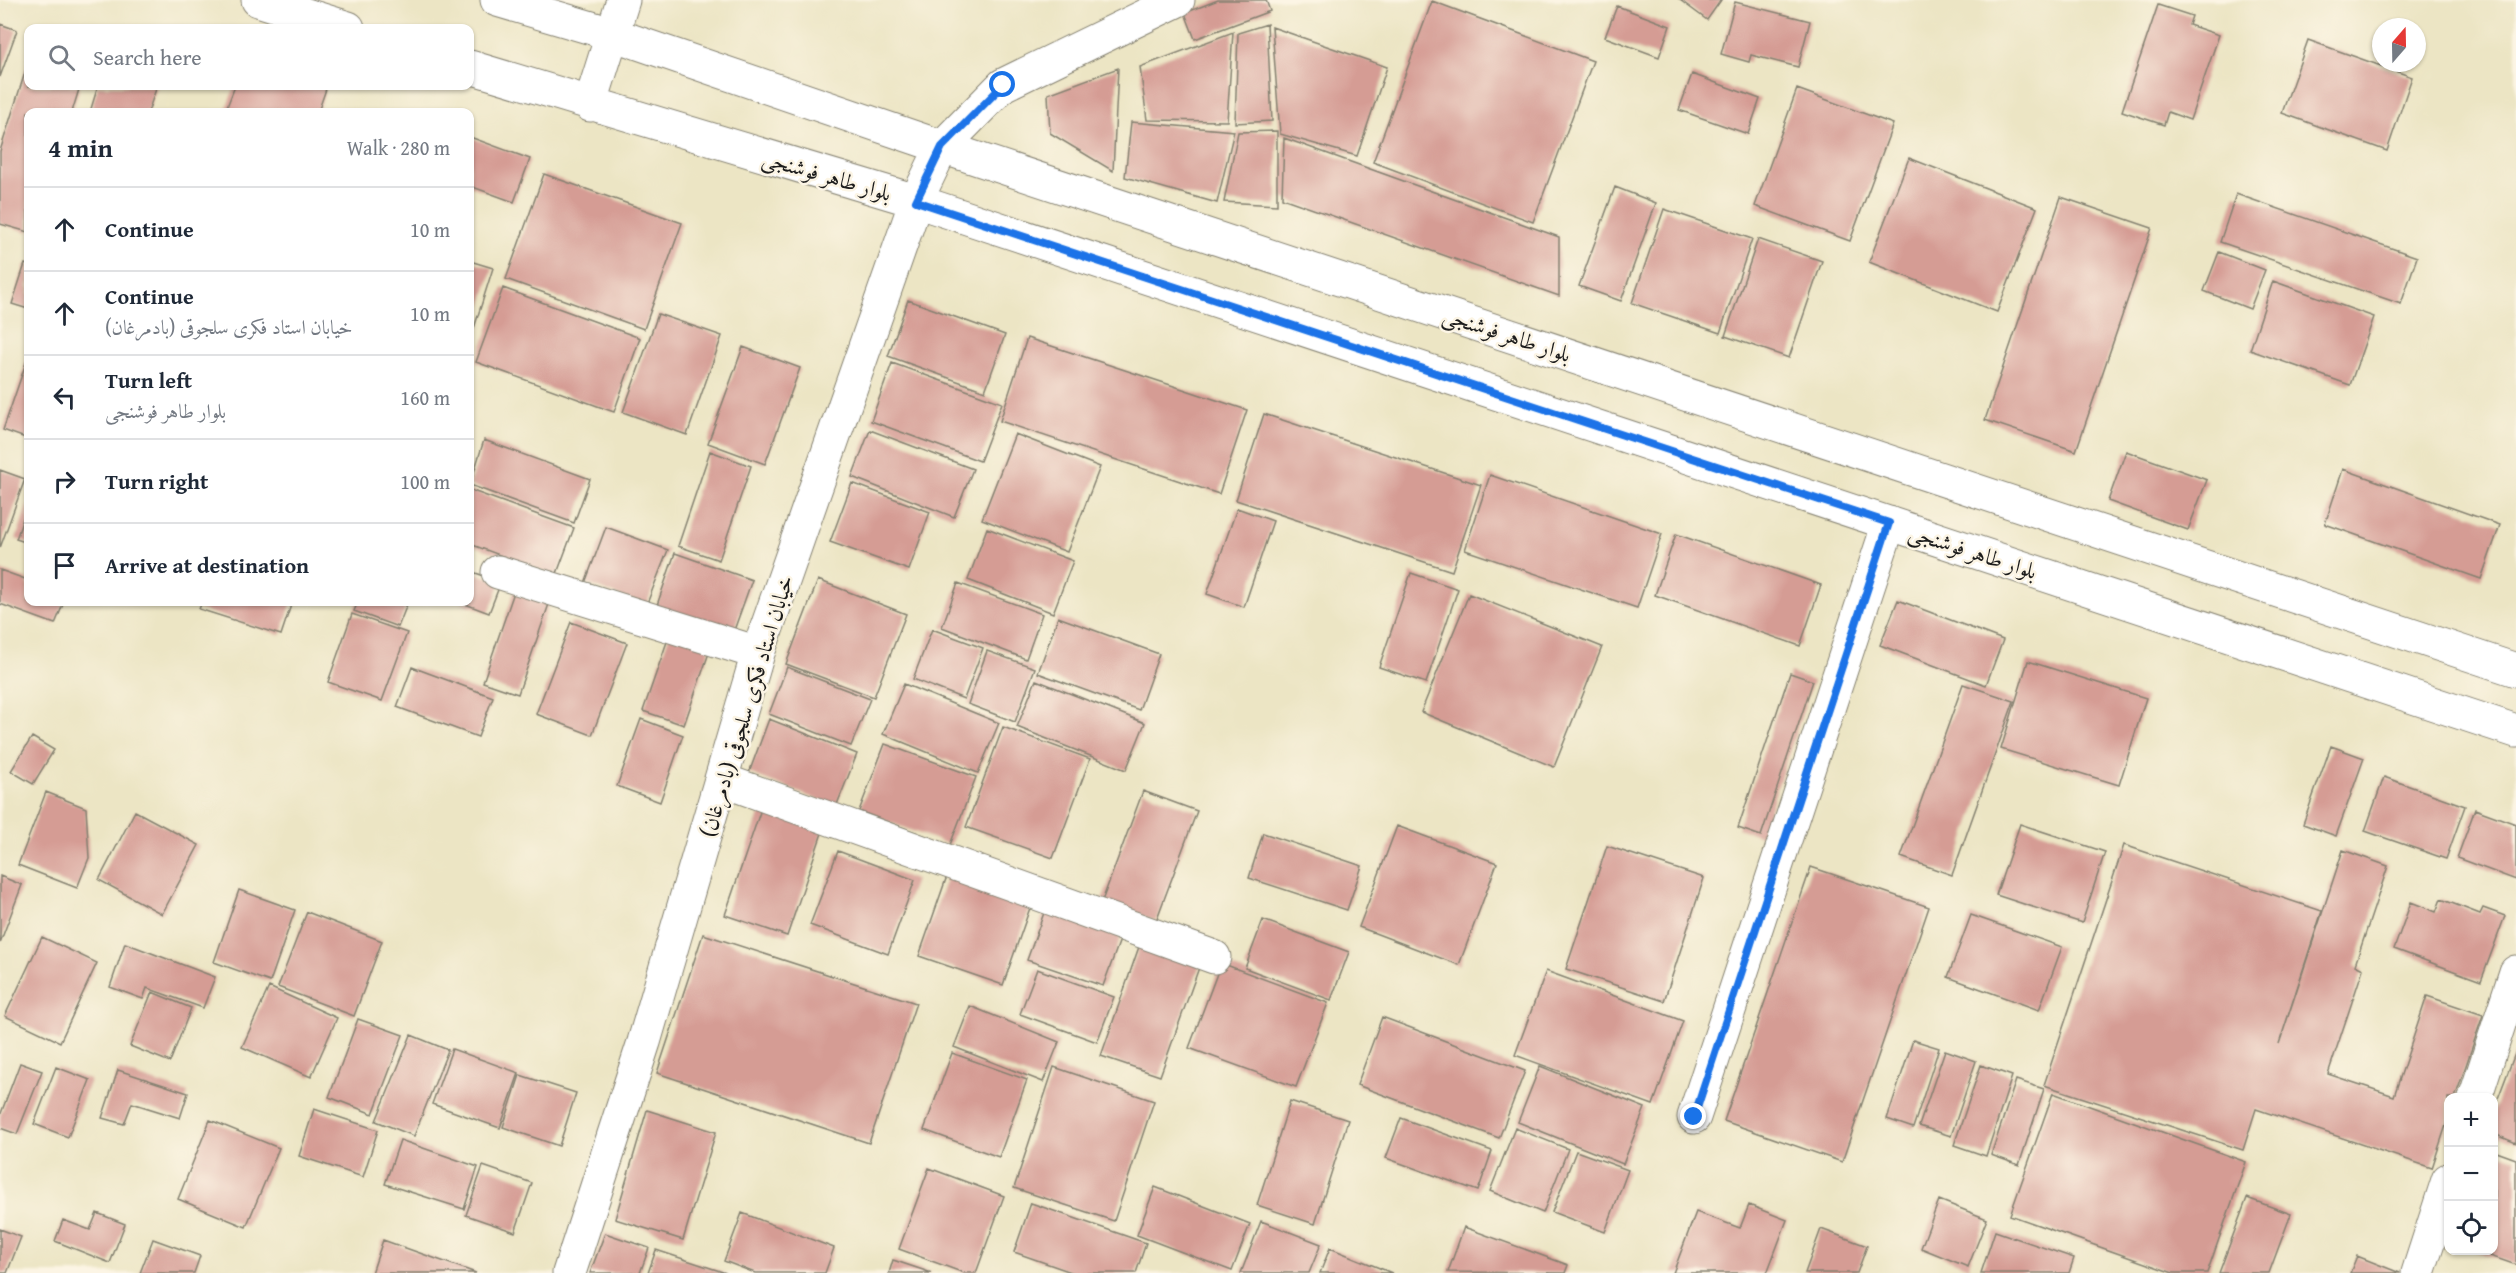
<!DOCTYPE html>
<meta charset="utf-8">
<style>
body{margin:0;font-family:"Gentium Book Plus",Amiri,serif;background:#f2f2f3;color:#1f2937}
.controls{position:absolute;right:18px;bottom:18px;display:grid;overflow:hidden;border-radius:12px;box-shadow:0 2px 4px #0004}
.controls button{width:54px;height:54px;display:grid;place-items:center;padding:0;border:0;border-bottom:2px solid #e0e1e3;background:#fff;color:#1f2937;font:30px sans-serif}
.compass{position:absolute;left:2372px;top:18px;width:54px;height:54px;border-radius:50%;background:#fff;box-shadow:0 2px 4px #0004;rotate:20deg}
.stop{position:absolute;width:18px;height:18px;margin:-14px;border:4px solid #1a73e8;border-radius:50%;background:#fff}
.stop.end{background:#1a73e8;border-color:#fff;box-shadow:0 2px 6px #0008}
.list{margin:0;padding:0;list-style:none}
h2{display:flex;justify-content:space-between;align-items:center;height:78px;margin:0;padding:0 24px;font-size:26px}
h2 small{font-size:20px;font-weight:400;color:#747a83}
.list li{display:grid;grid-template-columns:39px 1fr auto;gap:18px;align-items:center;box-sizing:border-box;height:84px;padding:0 24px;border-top:2px solid #e0e1e3}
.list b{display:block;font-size:22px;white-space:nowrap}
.list p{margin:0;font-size:20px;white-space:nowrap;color:#747a83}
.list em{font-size:20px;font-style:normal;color:#747a83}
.icon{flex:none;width:33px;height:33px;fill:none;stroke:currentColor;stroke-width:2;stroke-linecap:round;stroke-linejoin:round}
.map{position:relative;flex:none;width:2516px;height:1273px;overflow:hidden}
.search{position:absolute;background:#fff;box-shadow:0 2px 4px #0004;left:24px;top:24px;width:450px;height:66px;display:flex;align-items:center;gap:15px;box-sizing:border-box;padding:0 21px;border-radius:12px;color:#747a83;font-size:22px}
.panel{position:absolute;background:#fff;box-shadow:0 2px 4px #0004;left:24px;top:108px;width:450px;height:498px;border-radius:12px}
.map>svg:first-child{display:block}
.building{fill:#d59c94}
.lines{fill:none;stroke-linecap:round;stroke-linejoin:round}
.minor-casing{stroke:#848070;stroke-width:35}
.minor{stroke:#fff;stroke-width:33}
.route{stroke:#1a73e8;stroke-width:8}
.labels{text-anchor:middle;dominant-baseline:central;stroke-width:5;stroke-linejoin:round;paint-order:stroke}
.street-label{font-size:22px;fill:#1c1c1c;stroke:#fcf5e5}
</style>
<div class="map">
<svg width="2516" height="1273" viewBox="0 0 2516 1273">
<rect width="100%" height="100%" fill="#fcf5e5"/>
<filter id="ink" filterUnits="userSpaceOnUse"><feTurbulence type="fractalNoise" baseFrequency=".0167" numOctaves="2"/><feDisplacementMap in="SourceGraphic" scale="12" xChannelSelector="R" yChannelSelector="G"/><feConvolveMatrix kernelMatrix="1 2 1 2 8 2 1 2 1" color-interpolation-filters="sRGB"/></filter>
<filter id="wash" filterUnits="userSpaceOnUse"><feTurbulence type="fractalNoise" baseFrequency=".008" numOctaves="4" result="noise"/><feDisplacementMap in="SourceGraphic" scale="24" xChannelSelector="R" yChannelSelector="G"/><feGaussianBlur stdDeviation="1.35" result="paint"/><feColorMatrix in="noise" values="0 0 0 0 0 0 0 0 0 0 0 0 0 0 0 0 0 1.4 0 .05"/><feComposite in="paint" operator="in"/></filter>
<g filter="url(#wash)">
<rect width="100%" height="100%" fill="#ece5c4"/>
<g id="blocks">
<!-- building -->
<path class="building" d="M1218 0H1266L1270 11 1195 39 1185 13Z
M1680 0H1721L1707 20Z
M1432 1 1593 61 1533 222 1373 162Z
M1735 2 1810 21 1798 67 1751 55 1749 62 1721 54Z
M2158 5 2192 16 2189 25 2219 35 2190 120 2168 112 2164 125 2122 111Z
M1617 6 1670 26 1659 57 1605 37Z
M0 24 17 30 0 77Z
M1267 24 1272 121 1235 123 1238 33Z
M1272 27 1387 67 1357 156 1280 134Z
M1233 32 1227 121 1147 120 1140 67Z
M2308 40 2412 77 2387 151 2282 113Z
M28 63V86H80L72 112H28V232L0 224V151Z
M1118 68 1113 171 1050 133 1048 94Z
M1692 74 1760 99 1748 134 1679 110Z
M98 86H157L148 112H90Z
M235 86H317L326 89 318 112H225Z
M1797 89 1893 124 1850 241 1755 206Z
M1131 122 1234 131 1217 203 1125 177Z
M1277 131V205L1224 202 1238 132Z
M470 137 530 159 514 202 470 186Z
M1284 138 1559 237V296L1282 198Z
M1909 158 2037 208 1997 312 1869 262Z
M544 174 682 223 644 329 506 279Z
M1615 187 1656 203 1621 301 1579 286Z
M2236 194 2417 257 2401 304 2220 242Z
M2061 197 2152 228 2076 451 1985 420Z
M1664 209 1752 239 1720 333 1632 303Z
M1758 239 1822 261 1789 358 1725 336Z
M2219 252 2265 270 2250 309 2204 291Z
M470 261 493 268 470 341Z
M25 264 28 265V309L12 304Z
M2273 281 2374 317 2350 385 2250 350Z
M503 288 640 338 614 412 476 362Z
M908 300 1005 335 985 391 888 356Z
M658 314 722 336 687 435 623 412Z
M1027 338 1247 410 1219 494 1000 421Z
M743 347 800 368 765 464 708 443Z
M28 357V439L3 430Z
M892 363 1002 403 980 461 871 421Z
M1264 414 1481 485 1452 571 1236 500Z
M870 430 973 469 954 517 852 477Z
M1015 434 1100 467 1067 552 982 519Z
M484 440 590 479 574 523 470 485Z
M710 451 751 466 719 560 678 546Z
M2126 451 2207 480 2188 530 2108 501Z
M2343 469 2500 525 2481 579 2325 524Z
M0 470 25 479 0 548Z
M1490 475 1662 534 1637 608 1465 550Z
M852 483 930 512 909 570 830 542Z
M470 490 574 528 556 576 470 544Z
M28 504V543L16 539Z
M1237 508 1273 521 1244 607 1207 594Z
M606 527 668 550 646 606 585 583Z
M987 528 1073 561 1053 613 968 580Z
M1676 534 1821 585 1800 646 1655 595Z
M675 553 752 580 732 636 656 608Z
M0 570 28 580V602H64L55 624 0 604Z
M470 571 501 582 489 613 460 602H470Z
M1411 573 1458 589 1426 683 1379 667Z
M818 580 906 614 874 697 786 664Z
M958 583 1042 614 1026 659 942 627Z
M514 592 549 604 518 694 483 682Z
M1469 594 1602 647 1554 767 1421 712Z
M1898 600 2003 640 1986 685 1880 645Z
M202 602H292L281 635 199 609Z
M358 602H408L398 627 354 611Z
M352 614 407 633 382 701 328 682Z
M1058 617 1159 654 1139 710 1038 673Z
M571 622 627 643 592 735 536 714Z
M932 629 983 648 964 699 913 679Z
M670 633 711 647 684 725 643 711Z
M987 651 1035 668 1015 722 968 704Z
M2028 661 2146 698 2119 785 2001 749Z
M412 667 493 697 478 737 397 707Z
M787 667 870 699 851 746 769 714Z
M1790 673 1813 681 1761 836 1738 828Z
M1036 680 1145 723 1126 770 1017 727Z
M904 684 999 723 978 773 883 734Z
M1963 684 2014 701 1952 875 1901 857Z
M641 719 683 735 660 802 617 786Z
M769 719 857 754 836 807 749 773Z
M1003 727 1090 759 1053 858 966 827Z
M32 737 54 750 33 784 11 771Z
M885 744 976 777 950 845 859 811Z
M2331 746 2364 758 2336 836 2303 824Z
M2384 777 2465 806 2446 859 2365 831Z
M1143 791 1197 811 1156 921 1102 901Z
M46 792 86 808 89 858 77 888 18 865Z
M761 809 823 830 787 936 725 915Z
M2475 809 2516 824V880L2457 858Z
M135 811 199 845 162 914 99 880Z
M2020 824 2105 852 2082 923 1996 895Z
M1397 826 1497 863 1459 965 1359 927Z
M1263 833 1362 866 1347 910 1249 878Z
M2124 845 2322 911 2279 1044 2343 850 2388 866 2355 965 2363 969 2328 1074 2394 1096 2427 996 2483 1015 2455 1098H2448V1119L2432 1168 2256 1109 2243 1150 2044 1085Z
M1607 846 1704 878 1664 1001 1566 969Z
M838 851 915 880 888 954 810 925Z
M1811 867 1929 907 1842 1162 1724 1121Z
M0 876 22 885 0 943Z
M947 876 1031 905 1003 985 919 956Z
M239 890 295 910 270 982 214 962Z
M2441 899 2480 914 2483 908 2505 916 2481 981 2394 949 2411 902 2436 912Z
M1045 910 1121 937 1103 986 1027 960Z
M307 912 382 941 354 1016 278 987Z
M1971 915 2062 947 2039 1010 1948 977Z
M1263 920 1349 952 1331 1000 1245 968Z
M703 934 916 1003 869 1143 657 1073Z
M42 937 97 963 60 1042 5 1016Z
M1141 941 1201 962 1160 1076 1101 1056Z
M125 943 215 977 203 1008 147 988 143 999 110 987Z
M1221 963 1328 1003 1296 1087 1189 1048Z
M1037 969 1114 997 1097 1042 1020 1014Z
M1546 971 1683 1021 1653 1105 1515 1055Z
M269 987 337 1018 311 1077 242 1047Z
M152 992 191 1008 170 1062 130 1046Z
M970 1006 1059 1042 1043 1082 954 1047Z
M1382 1017 1525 1071 1499 1138 1357 1085Z
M358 1019 403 1035 373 1114 329 1097Z
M411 1035 448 1050 414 1136 376 1121Z
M1913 1040 1939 1048 1913 1128 1887 1119Z
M452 1049 519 1073 500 1128 432 1104Z
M1945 1050 1976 1061 1951 1136 1919 1126Z
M2516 1051V1143L2494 1134V1109Z
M952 1053 1027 1080 999 1157 924 1130Z
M20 1063 42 1071 17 1134 0 1128V1116Z
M1981 1065 2012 1076 1986 1156 1954 1145Z
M1540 1066 1645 1108 1623 1164 1518 1122Z
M56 1067 90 1080 68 1137 34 1124Z
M1054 1067 1154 1101 1114 1221 1014 1188Z
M118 1070 188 1093 180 1118 132 1103 124 1124 102 1118Z
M520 1075 576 1093 559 1146 503 1127Z
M2016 1080 2044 1089 2019 1165 1991 1155Z
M2053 1093 2246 1162 2207 1273H2173L2010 1215Z
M1290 1101 1348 1120 1315 1224 1257 1205Z
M314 1109 378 1130 363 1177 299 1156Z
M647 1110 716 1132 683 1240 615 1219Z
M1401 1118 1492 1151 1478 1191 1386 1158Z
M210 1120 279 1148 246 1227 178 1199Z
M1515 1128 1568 1149 1543 1213 1490 1191Z
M400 1140 478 1167 464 1209 385 1184Z
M1576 1151 1628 1170 1605 1232 1552 1212Z
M2494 1151 2516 1159V1265L2476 1251 2494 1250Z
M483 1166 532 1183 515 1232 466 1215Z
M929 1168 1004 1196 976 1273H964L899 1249Z
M1155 1187 1250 1224 1232 1271 1137 1235Z
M2247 1198 2291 1214 2269 1273H2219Z
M1939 1200 1987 1219 1968 1267 1921 1248Z
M1031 1203 1146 1243 1136 1273H1074L1014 1252Z
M1749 1205 1787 1220 1767 1273H1673L1696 1212 1740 1228Z
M97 1213 125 1224 110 1263 55 1241 63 1220 90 1230Z
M742 1213 834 1248 825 1273H755L724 1261Z
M1261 1221 1321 1244 1309 1273H1241Z
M1464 1227 1568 1265 1565 1273 1448 1272Z
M0 1229 21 1237 7 1273H0Z
M1821 1229 1867 1246 1857 1273H1805Z
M1995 1231 2074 1258 2069 1273H1981Z
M605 1233 649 1248 640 1273H590Z
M153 1239 200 1256 194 1273H140Z
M383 1240 476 1273H372Z
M1330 1248 1392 1273H1320Z
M656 1250 726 1273H648Z
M2357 1256 2400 1273H2350Z
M893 1260 932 1273H889Z"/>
</g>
</g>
<g filter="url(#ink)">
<use href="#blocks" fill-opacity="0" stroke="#848070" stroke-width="1.5"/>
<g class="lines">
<!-- minor casing -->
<g class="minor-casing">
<path id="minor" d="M258 0 348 28
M497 0 612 34 942 147 2516 670
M470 67 916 201 2516 731
M590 105 623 0
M498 572 758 653
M722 780 1214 957
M2475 1098 2516 972
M1694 1117 1889 523
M569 1273 644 1042 758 653 916 201 942 147 1003 85 1178 0
M2418 1273 2448 1180"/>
</g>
<!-- minor -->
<use href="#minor" class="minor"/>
</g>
</g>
<g class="lines" filter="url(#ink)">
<!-- route -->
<path class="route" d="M1003 85 942 147 916 201 1889 523 1694 1117"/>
</g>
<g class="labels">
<!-- street labels -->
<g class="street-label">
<text transform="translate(827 175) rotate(16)">بلوار طاهر فوشنجی</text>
<text transform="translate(1507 334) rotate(18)">بلوار طاهر فوشنجی</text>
<text transform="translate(1973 551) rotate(18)">بلوار طاهر فوشنجی</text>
<text transform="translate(746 706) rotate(-73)">خیابان استاد فکری سلجوقی (بادمرغان)</text>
</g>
</g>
</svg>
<div class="controls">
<button>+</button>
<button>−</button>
<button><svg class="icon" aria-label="locate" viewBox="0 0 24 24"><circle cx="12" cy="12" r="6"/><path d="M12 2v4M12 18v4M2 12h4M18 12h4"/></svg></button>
</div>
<svg class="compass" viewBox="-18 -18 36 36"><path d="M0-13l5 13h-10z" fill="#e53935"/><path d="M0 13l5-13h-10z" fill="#747a83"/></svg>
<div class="stop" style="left:1003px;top:85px"></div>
<div class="stop end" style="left:1694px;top:1117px"></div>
<div class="search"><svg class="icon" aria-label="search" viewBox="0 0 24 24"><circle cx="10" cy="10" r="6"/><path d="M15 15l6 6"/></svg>Search here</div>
<section class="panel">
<h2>4 min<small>Walk · 280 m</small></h2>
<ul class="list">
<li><svg class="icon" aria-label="ahead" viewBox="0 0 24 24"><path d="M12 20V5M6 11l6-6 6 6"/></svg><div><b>Continue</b></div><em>10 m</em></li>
<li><svg class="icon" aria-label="ahead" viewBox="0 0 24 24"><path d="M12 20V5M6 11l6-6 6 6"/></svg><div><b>Continue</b><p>خیابان استاد فکری سلجوقی (بادمرغان)</p></div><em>10 m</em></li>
<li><svg class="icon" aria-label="left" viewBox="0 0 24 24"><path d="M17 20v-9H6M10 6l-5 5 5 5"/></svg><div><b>Turn left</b><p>بلوار طاهر فوشنجی</p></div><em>160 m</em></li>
<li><svg class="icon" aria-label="right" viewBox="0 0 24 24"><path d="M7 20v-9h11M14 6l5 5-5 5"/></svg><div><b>Turn right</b></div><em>100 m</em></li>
<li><svg class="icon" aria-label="arrive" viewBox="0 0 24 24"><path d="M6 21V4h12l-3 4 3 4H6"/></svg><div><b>Arrive at destination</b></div></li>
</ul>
</section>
</div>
